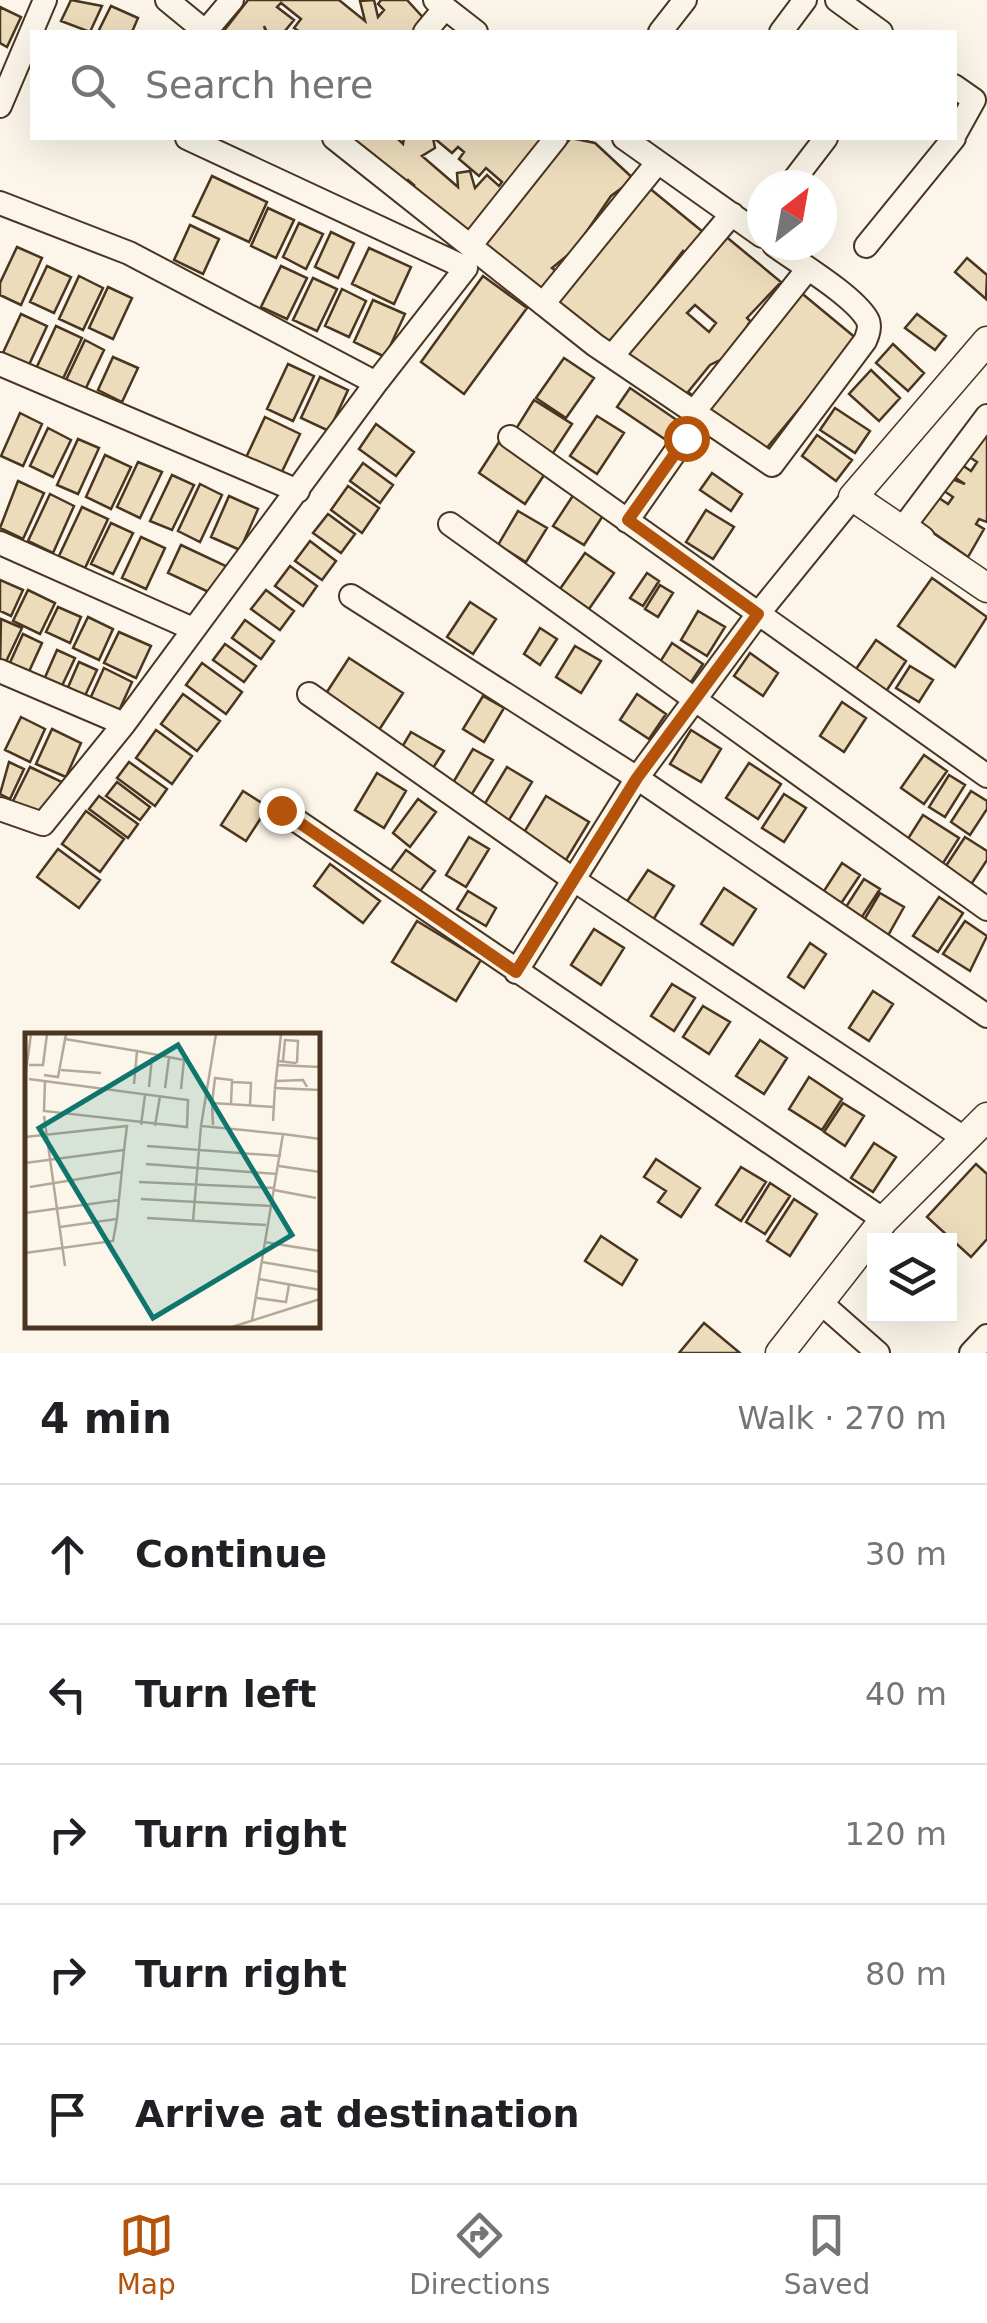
<!DOCTYPE html>
<meta charset="utf-8">
<style>
body{margin:0;font-family:"DejaVu Sans",sans-serif;background:#f6f6f6;color:#202124}
.controls{position:absolute;right:30px;bottom:30px;display:grid;overflow:hidden;border-radius:0px;box-shadow:0 10px 40px #0002}
.controls button{width:90px;height:90px;display:grid;place-items:center;padding:0;border:0;border-bottom:2px solid #e0e0e0;background:#fff;color:#202124;font:50px sans-serif}
.compass{position:absolute;left:747px;top:170px;width:90px;height:90px;border-radius:50%;background:#fff;box-shadow:0 10px 40px #0002;rotate:31deg}
.stop{position:absolute;width:30px;height:30px;margin:-22px;border:8px solid #b45309;border-radius:50%;background:#fff}
.stop.end{background:#b45309;border-color:#fff;box-shadow:0 2px 10px #0008}
.list{margin:0;padding:0;list-style:none}
h2{display:flex;justify-content:space-between;align-items:center;height:130px;margin:0;padding:0 40px;font-size:42px}
h2 small{font-size:32px;font-weight:400;color:#757577}
.list li{display:grid;grid-template-columns:65px 1fr auto;gap:30px;align-items:center;box-sizing:border-box;height:140px;padding:0 40px;border-top:2px solid #e0e0e0}
.list b{display:block;font-size:38px;white-space:nowrap}
.list em{font-size:32px;font-style:normal;color:#757577}
.icon{flex:none;width:55px;height:55px;fill:none;stroke:currentColor;stroke-width:2;stroke-linecap:round;stroke-linejoin:round}
.map{position:relative;flex:none;width:987px;height:1353px;overflow:hidden}
.search{position:absolute;background:#fff;box-shadow:0 10px 40px #0002;left:30px;right:30px;top:30px;height:110px;display:flex;align-items:center;gap:25px;box-sizing:border-box;padding:0 35px;border-radius:0px;color:#757577;font-size:38px}
.sheet{height:830px;background:#fff}
nav{display:flex;justify-content:space-around;align-items:center;box-sizing:border-box;height:140px;border-top:2px solid #e0e0e0;background:#fff;font-size:28px;color:#757577}
nav a{display:grid;justify-items:center;gap:5px}
nav .on{color:#b45309}
.map>svg:first-child{display:block}
.building{fill:#ecdcbc;stroke:#4a3520;stroke-width:2.5;fill-rule:evenodd}
.lines{fill:none;stroke-linecap:round;stroke-linejoin:round}
.minor-casing{stroke:#4a3520;stroke-width:26}
.tertiary-casing{stroke:#4a3520;stroke-width:31}
.minor{stroke:#fbf6e9;stroke-width:22}
.tertiary{stroke:#fbf6e9;stroke-width:28}
.route{stroke:#b45309;stroke-width:12}
.inset-road{fill:none;stroke:#b4a999;stroke-width:2.5}
.view{fill:#0f766e;fill-opacity:0.15;stroke:#0f766e;stroke-width:5}
.inset-edge{fill:none;stroke:#4a3520;stroke-width:5}
</style>
<div class="map">
<svg width="987" height="1353" viewBox="0 0 987 1353">
<rect width="100%" height="100%" fill="#fbf6e9"/>
<!-- building -->
<path class="building" d="M71 0 102 6 90 32 61 21Z
M248 0H339L365 21 360 1 374 0 378 17 384 10 378 4 381 0H407L428 23 414 32H300L294 28 301 19 281 3 277 7 294 20 284 32H267L264 26 266 32H223Z
M111 6 138 18 132 32H98Z
M0 7 21 17 7 47 0 43Z
M350 138H397L403 144 404 138H433L435 148 422 156 458 187 457 173 470 171 475 188 487 175 499 186 502 182 486 168 479 176 459 159 464 152 458 147 452 153 434 138H549L467 235 408 191 414 185 408 180 402 186Z
M571 138 595 143 637 182 629 192 623 187 611 196 574 250 552 268 556 271 537 295 477 246Z
M212 176 267 202 249 242 193 216Z
M648 187 703 232 686 253 683 251 606 349 552 305Z
M268 208 294 220 276 258 251 246Z
M299 223 323 234 306 269 283 257Z
M190 225 219 239 203 274 174 260Z
M331 232 354 243 338 278 315 267Z
M724 235 781 282 747 318 750 321 743 334 722 359 710 365 688 392 692 395 685 405 625 356ZM695 305 716 323 709 332 687 313Z
M17 247 42 258 21 305 0 295V283Z
M369 248 411 267 394 304 352 284Z
M967 258 987 275 986 299 955 272Z
M47 266 71 277 54 313 30 302Z
M281 266 307 278 287 319 261 307Z
M79 276 103 288 83 330 59 319Z
M483 276 527 308 464 394 421 362Z
M313 278 337 289 317 331 293 320Z
M108 287 132 298 113 339 89 328Z
M342 289 366 301 349 337 325 326Z
M799 291 857 339 761 455 703 408Z
M373 300 405 314 385 357 354 342Z
M21 314 47 326 27 369 1 357Z
M917 314 946 336 935 350 905 328Z
M56 326 82 338 60 385 34 373Z
M85 340 104 350 85 390 66 380Z
M893 344 924 373 908 391 876 363Z
M113 357 138 368 122 402 98 390Z
M564 358 594 378 566 418 536 398Z
M288 364 314 376 293 421 267 409Z
M871 370 900 398 879 421 849 394Z
M320 377 348 390 329 431 301 418Z
M630 388 684 425 672 444 617 407Z
M534 400 572 424 551 456 514 432Z
M835 408 870 431 855 453 820 430Z
M20 413 42 424 23 466 1 456Z
M597 416 624 433 597 474 570 456Z
M265 417 300 434 278 480 243 464Z
M376 424 414 452 396 476 359 449Z
M48 428 71 440 53 477 30 466Z
M987 430V522L979 519 976 524 984 529 968 557 918 522 936 496 948 504 953 497 944 491 952 479 965 484 954 477 962 465 971 471 977 462 965 454Z
M817 435 852 460 836 481 802 456Z
M78 439 99 448 78 494 57 485Z
M501 439 548 469 525 504 479 473Z
M105 455 131 467 111 509 86 497Z
M138 462 162 472 140 518 117 507Z
M363 463 393 485 380 503 350 481Z
M712 473 742 494 731 511 700 490Z
M172 475 194 485 172 530 150 521Z
M18 481 44 493 23 539 0 528Z
M200 484 222 495 200 542 178 531Z
M348 486 379 508 362 533 331 510Z
M576 491 606 511 584 545 553 526Z
M50 494 74 506 53 553 28 541Z
M229 496 258 509 240 550 211 537Z
M82 507 108 519 85 568 59 556Z
M706 510 734 527 713 559 686 542Z
M518 511 547 528 526 562 498 545Z
M328 514 355 534 341 553 313 533Z
M111 523 133 533 113 574 91 564Z
M141 537 165 548 146 589 122 578Z
M310 541 336 561 322 580 295 561Z
M181 545 228 567 215 595 168 573Z
M585 553 614 573 589 609 560 589Z
M290 566 317 586 303 606 275 586Z
M647 573 659 581 643 606 630 598Z
M932 578 987 617 955 667 898 626Z
M0 580 23 590 11 616 0 611Z
M660 585 673 593 658 617 645 609Z
M28 590 55 603 40 634 13 621Z
M266 590 294 611 280 630 251 609Z
M470 602 496 619 473 654 447 637Z
M58 607 81 617 70 643 46 632Z
M698 611 725 627 707 656 681 640Z
M88 617 113 629 99 660 73 648Z
M1 619 22 628 2 670 0 668Z
M245 620 274 641 261 659 232 638Z
M540 628 557 639 540 665 524 654Z
M119 632 151 646 136 678 104 663Z
M23 634 42 643 27 676 8 667Z
M876 640 906 661 885 693 854 672Z
M672 643 703 664 689 685 658 665Z
M225 644 256 666 244 682 213 660Z
M575 646 601 661 581 693 556 677Z
M57 650 75 658 60 690 43 682Z
M750 653 778 673 763 696 734 676Z
M349 658 403 693 379 730 325 695Z
M79 662 97 670 83 700 66 692Z
M202 663 242 692 226 714 186 685Z
M910 666 933 680 919 702 896 688Z
M104 668 132 682 118 713 90 699Z
M183 694 220 721 197 751 161 724Z
M637 694 666 714 649 739 620 720Z
M483 696 504 708 484 742 463 729Z
M842 702 866 718 844 752 820 736Z
M21 717 45 729 30 762 5 750Z
M52 729 81 743 66 777 36 764Z
M156 730 192 756 172 784 136 758Z
M691 730 721 749 701 782 670 764Z
M411 732 444 751 431 771 399 752Z
M473 749 493 760 470 797 451 786Z
M924 755 947 771 924 804 901 788Z
M9 762 24 769 10 799 0 794Z
M129 762 167 789 155 806 117 778Z
M749 763 781 784 758 819 726 798Z
M30 767 62 782 44 818 12 803Z
M507 767 532 782 509 820 484 805Z
M377 773 406 791 384 828 355 810Z
M949 775 965 785 945 817 929 807Z
M117 782 150 807 140 820 106 796Z
M243 791 268 807 246 841 221 825Z
M971 791 987 801V809L970 835 951 822Z
M784 794 806 808 784 842 762 828Z
M99 796 138 824 128 838 89 809Z
M546 796 589 822 566 860 523 834Z
M418 799 436 812 410 847 393 833Z
M86 811 124 839 100 872 62 844Z
M923 815 959 838 940 868 904 845Z
M469 837 489 849 466 887 446 875Z
M965 837 987 851V860L968 889 942 872Z
M58 849 100 880 79 908 37 877Z
M406 850 435 871 415 898 386 877Z
M842 863 860 875 840 905 822 894Z
M330 864 380 901 363 923 314 886Z
M648 870 674 886 653 920 626 903Z
M864 879 880 889 858 923 842 913Z
M724 888 756 909 733 945 701 924Z
M468 891 496 908 486 926 457 909Z
M880 893 904 907 886 939 861 925Z
M939 897 963 913 938 952 913 936Z
M417 921 481 960 456 1001 392 962Z
M965 921 987 936 970 971 943 954Z
M594 929 624 948 601 985 571 965Z
M810 943 826 954 804 988 788 977Z
M672 984 695 998 674 1031 651 1016Z
M873 991 893 1004 869 1041 849 1028Z
M703 1006 730 1022 709 1054 683 1037Z
M760 1040 787 1058 764 1094 736 1076Z
M809 1077 842 1099 822 1130 789 1109Z
M843 1103 864 1116 845 1146 824 1132Z
M874 1143 896 1157 873 1192 851 1178Z
M656 1159 700 1188 681 1217 658 1202 666 1191 644 1177Z
M976 1164 987 1174V1239L971 1257 927 1217Z
M741 1167 766 1182 741 1221 716 1205Z
M770 1183 790 1196 765 1234 746 1222Z
M794 1199 817 1214 790 1256 767 1241Z
M601 1236 637 1260 622 1285 585 1261Z
M704 1323 740 1353H679Z"/>
<g class="lines">
<!-- minor casing -->
<g class="minor-casing">
<path id="minor" d="M167 0 206 32
M435 0 476 32
M837 0 881 32
M205 32 232 0
M425 32 444 9
M660 32 685 0
M781 32 805 0
M954 86 974 100 954 136
M0 106 45 0
M187 138 466 268 376 383
M334 138 595 345 772 465 865 341C868 334 871 326 867 319 853 295 797 262 774 245
M624 138 762 236
M790 185 826 138
M0 203 129 253 376 383 124 724 0 671
M470 246 556 138
M866 246 954 138
M543 304 658 162
M613 355 732 214
M0 364 298 491
M693 413 807 270
M510 437 987 776
M627 521 685 438
M450 524 987 909
M923 538 905 525 987 416
M0 543 193 629
M351 596 637 778 987 1016
M309 694 574 880 967 1140
M0 809 43 824 124 724
M281 810 884 1220
M516 972 637 778 758 614 853 497
M820 1302 878 1353
M971 1353 987 1336"/>
</g>
<!-- tertiary casing -->
<g class="tertiary-casing">
<path id="tertiary" d="M987 341 853 497 987 588
M780 1353 884 1220 987 1117"/>
</g>
<!-- minor -->
<use href="#minor" class="minor"/>
<!-- tertiary -->
<use href="#tertiary" class="tertiary"/>
</g>
<g class="lines">
<!-- route -->
<path class="route" d="M281 810 516 972 637 778 758 614 628 520 686 438"/>
</g>
<!-- overview -->
<g transform="translate(25 1033)">
<rect width="295" height="295" fill="#fbf6e9"/>
<path class="inset-road" d="M191 1 176 93 258 101 227 287M256 1 250 55 295 57M40 6 112 18 109 51M112 18 159 27 156 56M253 28 270 30 272 29 273 8 260 7 258 28M4 32H18L22 1M252 32 295 34M36 37 76 40M19 42 33 44 41 1M0 45 6 1M4 46 163 67 162 94 19 78 20 49M251 48 278 47 282 54M207 49 226 50 225 72M124 54 127 24M140 55 144 25M187 70 190 45 207 47 206 71M19 83 40 233M248 88 250 55M116 92 120 62M188 92 187 70 249 74M130 93 135 63M258 101 295 106M0 104 102 93 99 117M122 113 256 123M0 130 99 117 92 186 35 194M121 131 252 141M254 133 295 139M114 149 249 155M5 154 97 139M249 157 291 165M116 166 246 173M0 180 94 167M122 185 241 192M168 188 176 93M239 209 295 218M0 220 88 208 92 186M237 229 295 239M234 246 295 257M232 265 261 269 264 252M207 294 295 266"/>
<path class="view" d="M153 12 267 202 128 285 14 95Z"/>
<rect width="295" height="295" class="inset-edge"/>
</g>
</svg>
<div class="controls">
<button><svg class="icon" aria-label="layers" viewBox="0 0 24 24"><path d="M12 4l9 5-9 5-9-5zM3 14l9 5 9-5"/></svg></button>
</div>
<svg class="compass" viewBox="-18 -18 36 36"><path d="M0-13l5 13h-10z" fill="#e53935"/><path d="M0 13l5-13h-10z" fill="#757577"/></svg>
<div class="stop" style="left:686px;top:438px"></div>
<div class="stop end" style="left:281px;top:810px"></div>
<div class="search"><svg class="icon" aria-label="search" viewBox="0 0 24 24"><circle cx="10" cy="10" r="6"/><path d="M15 15l6 6"/></svg>Search here</div>
</div>
<section class="sheet">
<h2>4 min<small>Walk · 270 m</small></h2>
<ul class="list">
<li><svg class="icon" aria-label="ahead" viewBox="0 0 24 24"><path d="M12 20V5M6 11l6-6 6 6"/></svg><div><b>Continue</b></div><em>30 m</em></li>
<li><svg class="icon" aria-label="left" viewBox="0 0 24 24"><path d="M17 20v-9H6M10 6l-5 5 5 5"/></svg><div><b>Turn left</b></div><em>40 m</em></li>
<li><svg class="icon" aria-label="right" viewBox="0 0 24 24"><path d="M7 20v-9h11M14 6l5 5-5 5"/></svg><div><b>Turn right</b></div><em>120 m</em></li>
<li><svg class="icon" aria-label="right" viewBox="0 0 24 24"><path d="M7 20v-9h11M14 6l5 5-5 5"/></svg><div><b>Turn right</b></div><em>80 m</em></li>
<li><svg class="icon" aria-label="arrive" viewBox="0 0 24 24"><path d="M6 21V4h12l-3 4 3 4H6"/></svg><div><b>Arrive at destination</b></div></li>
</ul>
</section>
<nav>
<a class="on"><svg class="icon" aria-label="map" viewBox="0 0 24 24"><path d="M3 6l6-2 6 2 6-2v14l-6 2-6-2-6 2zM9 4v14M15 6v14"/></svg>Map</a>
<a><svg class="icon" aria-label="directions" viewBox="0 0 24 24"><path d="M12 3l9 9-9 9-9-9zM9 14v-3h6M13 9l2 2-2 2"/></svg>Directions</a>
<a><svg class="icon" aria-label="saved" viewBox="0 0 24 24"><path d="M7 4h10v16l-5-4-5 4z"/></svg>Saved</a>
</nav>
